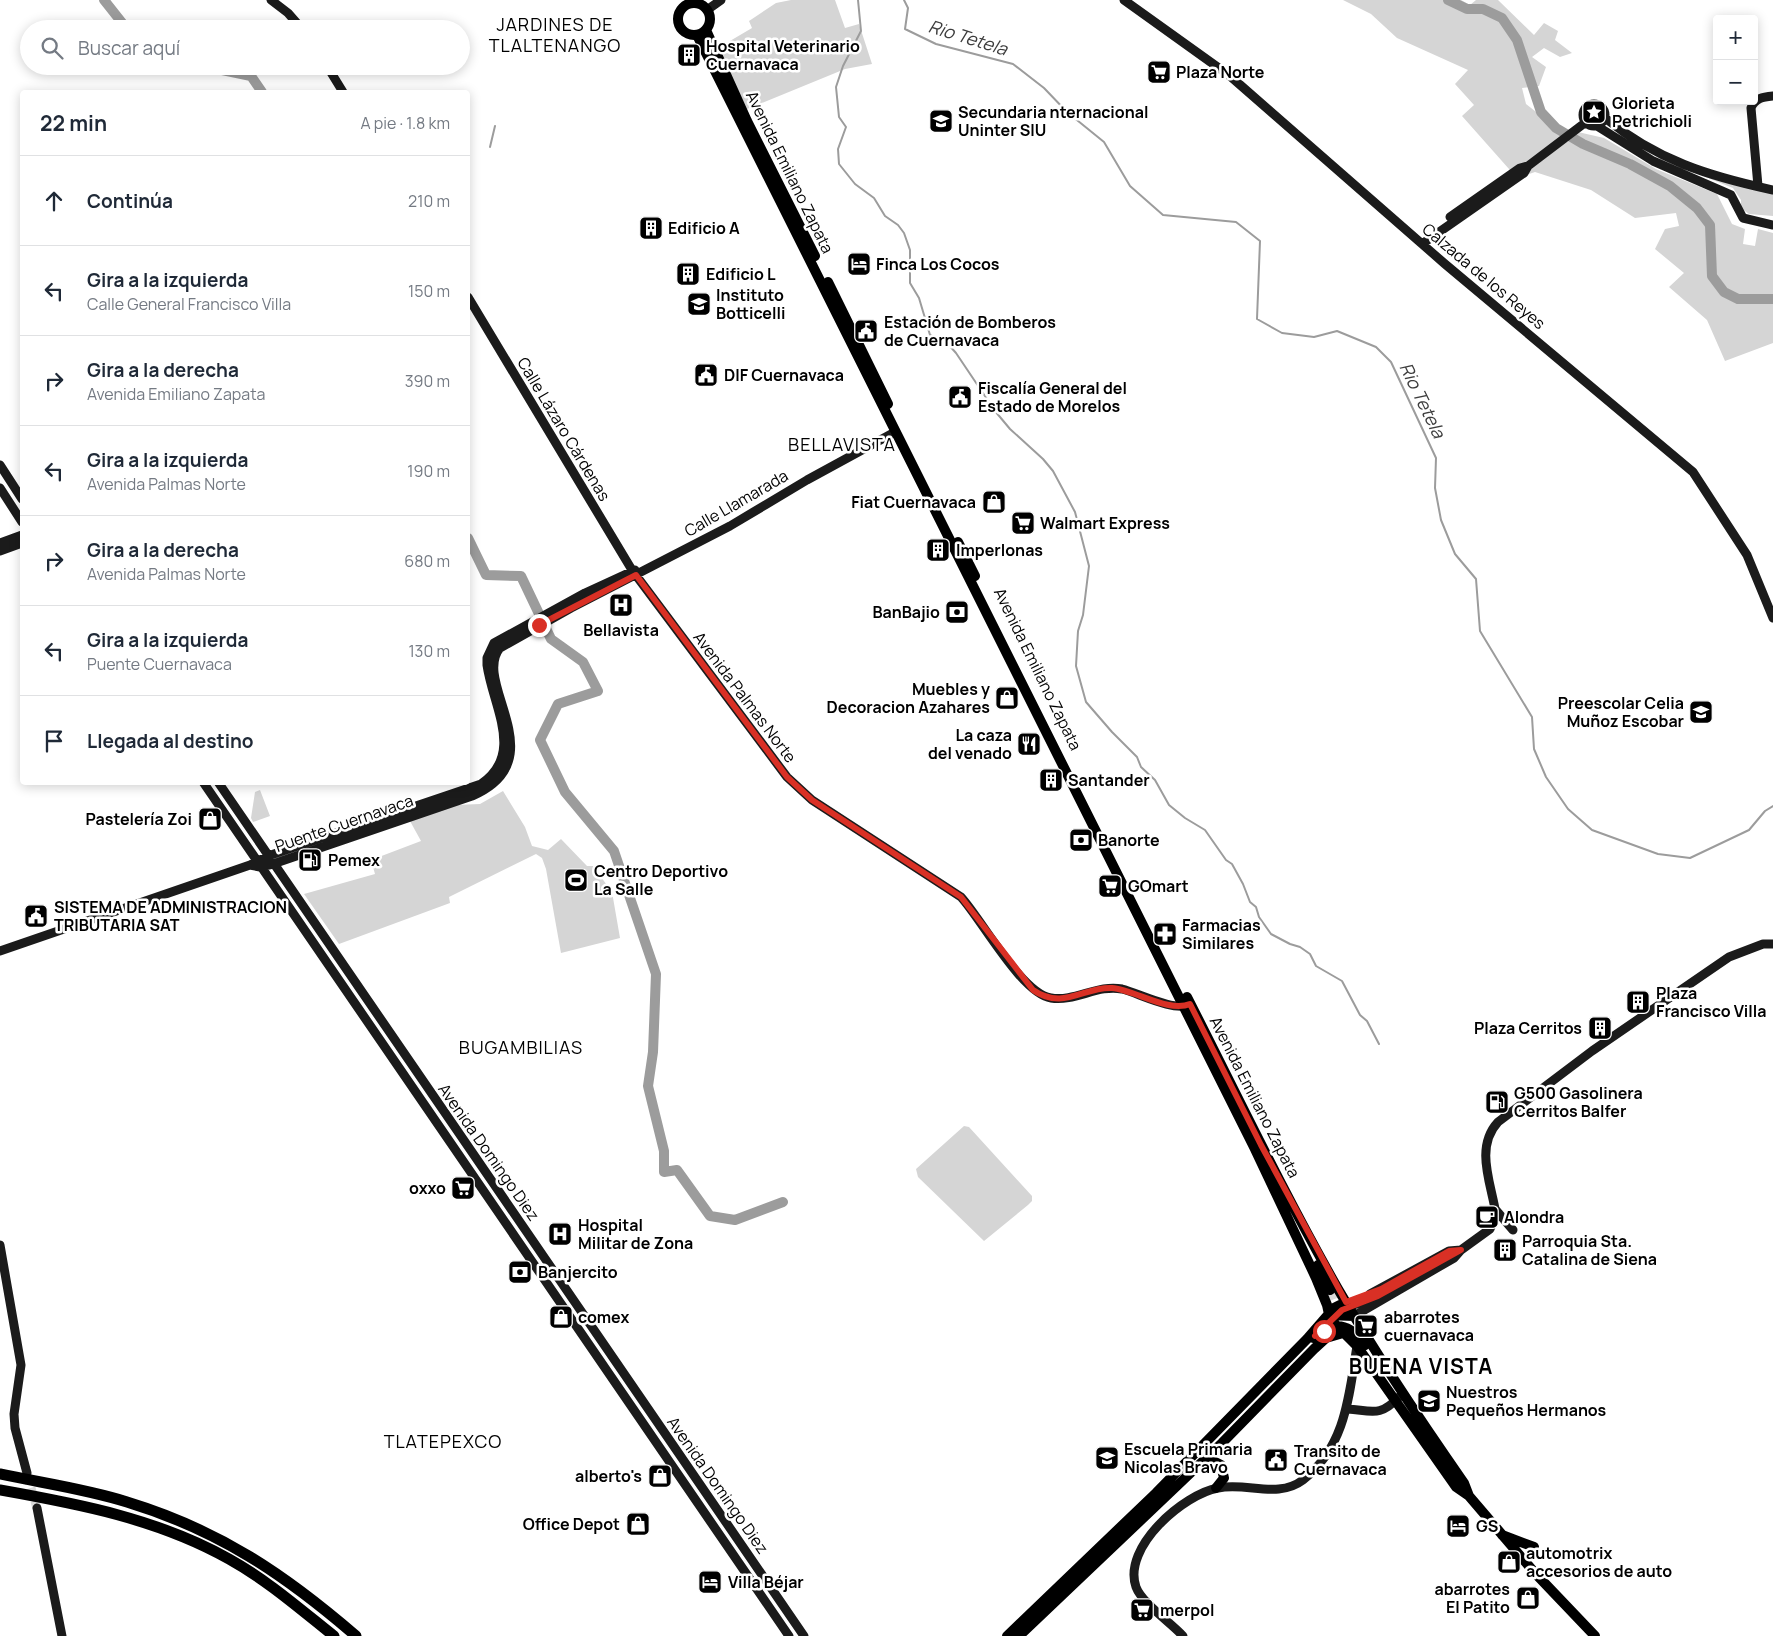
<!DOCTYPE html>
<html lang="es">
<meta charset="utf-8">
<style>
body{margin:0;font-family:Manrope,sans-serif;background:#f2f2f3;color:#1f2937}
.controls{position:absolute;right:15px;top:15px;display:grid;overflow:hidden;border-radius:5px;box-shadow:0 2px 12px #0003}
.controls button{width:45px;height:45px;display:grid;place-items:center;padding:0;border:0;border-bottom:1px solid #e0e1e3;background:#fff;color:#1f2937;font:25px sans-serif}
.stop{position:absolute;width:15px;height:15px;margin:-11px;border:4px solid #d93025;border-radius:50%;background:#fff}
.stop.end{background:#d93025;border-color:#fff;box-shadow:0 1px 5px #0008}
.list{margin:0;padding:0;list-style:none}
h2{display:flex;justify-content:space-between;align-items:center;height:65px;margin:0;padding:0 20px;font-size:21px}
h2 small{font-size:16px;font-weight:400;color:#747a83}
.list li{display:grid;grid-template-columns:32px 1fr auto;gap:15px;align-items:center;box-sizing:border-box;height:90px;padding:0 20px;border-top:1px solid #e0e1e3}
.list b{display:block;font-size:19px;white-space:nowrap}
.list p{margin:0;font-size:16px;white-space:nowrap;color:#747a83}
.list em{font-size:16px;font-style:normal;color:#747a83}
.icon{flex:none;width:28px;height:28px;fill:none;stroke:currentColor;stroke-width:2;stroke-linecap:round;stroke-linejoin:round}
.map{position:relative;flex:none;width:1773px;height:1636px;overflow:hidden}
.search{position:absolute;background:#fff;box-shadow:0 2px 12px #0003;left:20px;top:20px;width:450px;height:55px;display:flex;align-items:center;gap:12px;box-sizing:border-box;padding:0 18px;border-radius:28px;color:#747a83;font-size:19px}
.panel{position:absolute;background:#fff;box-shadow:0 2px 12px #0003;left:20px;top:90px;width:450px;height:695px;border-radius:5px}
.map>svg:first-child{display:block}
.green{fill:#d5d5d5}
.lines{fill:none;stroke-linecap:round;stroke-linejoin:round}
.stream{stroke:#9c9c9c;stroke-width:2}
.river{stroke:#9c9c9c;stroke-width:10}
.secondary-tunnel{stroke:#d9d9d9;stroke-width:9;stroke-dasharray:9 4.5;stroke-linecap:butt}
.primary-tunnel{stroke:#d9d9d9;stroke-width:10;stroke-dasharray:10 5;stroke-linecap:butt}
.secondary{stroke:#1b1b1b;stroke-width:9}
.primary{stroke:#000;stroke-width:10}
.highway{stroke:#000;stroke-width:11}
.route{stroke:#d93025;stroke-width:6}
.labels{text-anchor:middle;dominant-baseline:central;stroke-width:5;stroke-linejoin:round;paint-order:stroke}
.poi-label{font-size:16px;font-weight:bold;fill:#000;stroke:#fff;text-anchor:start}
.street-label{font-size:16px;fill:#000;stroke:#fff}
.neighbourhood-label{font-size:18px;letter-spacing:1px;fill:#000;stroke:#fff}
.water-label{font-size:18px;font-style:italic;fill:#3d3d3d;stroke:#fff}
.district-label{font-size:21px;font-weight:bold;letter-spacing:1px;fill:#000;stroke:#fff}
</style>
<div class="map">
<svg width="1773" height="1636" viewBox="0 0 1773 1636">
<rect width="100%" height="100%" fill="#fff"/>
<!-- green -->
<path class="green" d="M791 0H835L845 28 859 24 872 64 845 69 747 109 718 48 752 28 749 21 776 3Z
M1343 0H1461L1470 5 1476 0H1498L1534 35 1544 23 1558 31 1555 40 1572 53 1560 57 1544 48 1532 57 1546 67 1539 86 1522 88 1526 104 1545 119 1567 142 1578 132 1604 138 1656 169 1717 194 1732 224 1745 229 1743 244 1755 246 1758 229 1773 233V343L1725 361 1707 320 1669 287 1684 273 1655 249 1665 229 1679 226 1676 213 1635 218 1591 190 1535 172 1517 178 1462 116 1474 105 1455 84 1468 70 1397 38 1371 14Z
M1663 160 1716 176 1773 187V216L1749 214 1741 208V200L1733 188Z
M260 790 270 816 253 822 251 818 255 792Z
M503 791 525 827 532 846 548 850 561 839 587 866H593L612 892 620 938 561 953 546 869 542 858 536 854 449 897 450 903 339 944 304 894 375 874 371 860 421 841 410 821 455 805 480 804Z
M964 1126 969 1127 1032 1196V1201L1028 1205 984 1241 918 1177 916 1169Z"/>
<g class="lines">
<!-- stream -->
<path class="stream" d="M858 0 861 31 843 66 836 87 839 117 846 127 838 149 839 164 855 184 874 198 885 216 898 225 904 233 910 250V283L919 298 930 335 948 344 956 353 995 411 1010 429 1043 459 1053 471 1075 512 1089 566 1083 615 1078 631 1076 666 1086 702 1112 732 1137 757 1141 767 1155 780 1169 805 1185 818 1205 830 1226 860 1232 864 1243 884 1250 902 1256 907 1259 917 1271 934 1290 944 1300 947 1310 954 1316 966 1342 981 1360 1015 1367 1021 1379 1044
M904 0 908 8 905 29 936 44 1013 64 1044 88 1067 112 1104 142 1130 186 1163 215 1236 222 1260 241 1257 319 1282 333 1314 337 1337 331 1376 347 1391 362 1436 458 1435 488 1441 520 1455 554 1476 579 1480 631 1532 717 1534 749 1546 777 1568 809 1592 830 1658 854 1690 858 1749 830 1765 811 1773 806
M490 147 495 126"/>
<!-- river -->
<path class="river" d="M104 0 127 29
M1448 0 1467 9H1483L1502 18 1517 40 1541 112 1556 128 1583 144 1630 164 1670 186 1697 208 1710 225 1712 276 1724 292 1738 299H1773
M203 66 251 76 262 92
M468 538 486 575 521 576 551 639 583 662 598 691 558 704 540 740 565 792 614 851 656 974 653 1052 648 1086 664 1151V1172L677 1170 710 1216 735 1220 783 1202"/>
<!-- secondary-tunnel -->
<path class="secondary-tunnel" d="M27 1475 37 1508"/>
<!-- primary-tunnel -->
<path class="primary-tunnel" d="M1330 1290 1339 1313"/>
<!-- secondary -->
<path class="secondary" d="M271 0 288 13 302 29
M1124 0 1230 76 1445 264 1693 472 1747 555 1773 618
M707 10 721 0
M327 66 343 92
M1583 115a11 11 0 1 1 22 0a11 11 0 1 1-22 0Z
M1605 118C1657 160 1708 176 1773 190
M1597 126 1653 161 1731 195 1743 218 1773 225
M1758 186 1751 108C1755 98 1763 97 1773 96
M1450 217 1520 168 1528 166
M1422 244 1524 173 1528 166 1586 122
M468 297 632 570 787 777 812 800 961 897C982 920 1022 994 1051 998 1075 1002 1098 984 1122 989 1138 993 1173 1011 1188 1005
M0 465 22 499
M0 488 22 522
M0 543 22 535
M0 551 22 543
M203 782 789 1636
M218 782 804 1636
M250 865 260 867 273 864 472 796C557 759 471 683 500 648L571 608 730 526 807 480 895 432
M0 951 250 865 268 856 481 784C525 754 493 707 487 665V658L494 643 585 593 635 570
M1495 1209 1513 1230
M0 1245 21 1365 14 1414 15 1428 27 1473
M1370 1294 1449 1251 1461 1250
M1343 1309 1377 1296
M1354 1316 1454 1258 1461 1250 1490 1229 1496 1215C1492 1185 1474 1148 1498 1122L1592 1051 1729 957 1763 944H1773
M1348 1409C1373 1411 1380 1417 1399 1397
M37 1508 62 1636
M1183 1636C1170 1622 1142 1603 1136 1587 1122 1547 1184 1494 1218 1488 1247 1482 1278 1499 1303 1480 1346 1446 1349 1395 1357 1346"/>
<!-- primary -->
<path class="primary" d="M678 19a16 16 0 1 1 32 0a16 16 0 1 1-32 0Z
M706 30 747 121 815 256
M697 35 1255 1149 1316 1278 1327 1305 1330 1319 1357 1346 1456 1487 1469 1496 1534 1572 1595 1636
M828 282 888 404
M958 542 975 576
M1187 997C1237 1095 1284 1194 1338 1289 1377 1356 1420 1420 1464 1483L1469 1496
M1318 1265 1330 1290
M1328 1315 1354 1316
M1313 1338C1332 1319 1351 1324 1365 1345
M1200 1464 1213 1461 1221 1465 1224 1478 1216 1488
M1502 1535 1534 1547
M1007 1636 1156 1493 1307 1339 1334 1308 1346 1302
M1019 1636 1222 1443 1314 1349 1326 1338 1343 1333"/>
<!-- highway -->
<path class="highway" d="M0 1474C42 1483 86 1489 127 1502 219 1530 284 1574 356 1636
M0 1490C79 1504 158 1519 229 1559 267 1580 300 1609 334 1636"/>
</g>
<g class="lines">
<!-- route -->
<path class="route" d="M539 625 636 575 787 777 812 800 961 897 1033 990C1063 1011 1085 986 1112 988 1135 990 1169 1013 1190 1004L1261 1145 1346 1302 1381 1289 1449 1251 1461 1250 1378 1296 1342 1310 1315 1336 1324 1331"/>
</g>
<!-- icons -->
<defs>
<g id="building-square" transform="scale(1.25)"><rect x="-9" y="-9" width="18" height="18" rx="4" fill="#000" stroke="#fff"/><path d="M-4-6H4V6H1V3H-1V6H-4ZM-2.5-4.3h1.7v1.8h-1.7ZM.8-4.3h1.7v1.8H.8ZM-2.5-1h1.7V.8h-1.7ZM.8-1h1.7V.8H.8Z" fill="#fff"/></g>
<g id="supermarket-square" transform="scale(1.25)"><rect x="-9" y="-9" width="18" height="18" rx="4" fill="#000" stroke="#fff"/><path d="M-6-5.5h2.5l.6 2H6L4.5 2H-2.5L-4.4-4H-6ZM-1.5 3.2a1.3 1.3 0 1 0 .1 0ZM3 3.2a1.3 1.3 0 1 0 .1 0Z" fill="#fff"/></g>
<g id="sight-square" transform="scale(1.25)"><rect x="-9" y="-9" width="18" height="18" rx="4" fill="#000" stroke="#fff"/><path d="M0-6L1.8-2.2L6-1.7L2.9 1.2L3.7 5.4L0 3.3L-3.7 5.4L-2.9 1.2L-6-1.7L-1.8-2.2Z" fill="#fff"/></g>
<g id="school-square" transform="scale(1.25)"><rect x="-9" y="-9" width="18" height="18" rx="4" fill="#000" stroke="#fff"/><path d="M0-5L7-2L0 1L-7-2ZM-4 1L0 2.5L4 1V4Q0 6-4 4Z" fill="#fff"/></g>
<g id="hotel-square" transform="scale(1.25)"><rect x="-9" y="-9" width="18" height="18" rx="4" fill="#000" stroke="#fff"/><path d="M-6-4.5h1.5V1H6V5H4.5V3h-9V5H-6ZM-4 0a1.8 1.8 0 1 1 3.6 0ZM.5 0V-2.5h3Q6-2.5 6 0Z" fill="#fff"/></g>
<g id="civic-square" transform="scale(1.25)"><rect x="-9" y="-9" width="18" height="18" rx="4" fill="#000" stroke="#fff"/><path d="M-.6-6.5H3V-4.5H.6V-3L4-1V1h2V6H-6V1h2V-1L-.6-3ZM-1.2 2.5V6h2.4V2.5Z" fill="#fff"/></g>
<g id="shop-square" transform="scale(1.25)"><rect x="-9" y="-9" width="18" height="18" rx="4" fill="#000" stroke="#fff"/><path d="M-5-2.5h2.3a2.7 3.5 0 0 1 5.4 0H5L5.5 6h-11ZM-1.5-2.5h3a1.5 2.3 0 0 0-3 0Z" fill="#fff"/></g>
<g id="hospital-square" transform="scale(1.25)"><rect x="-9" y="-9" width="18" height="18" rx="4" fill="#000" stroke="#fff"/><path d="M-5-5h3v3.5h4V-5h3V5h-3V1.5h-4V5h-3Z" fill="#fff"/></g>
<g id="bank-square" transform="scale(1.25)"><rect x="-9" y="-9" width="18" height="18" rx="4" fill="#000" stroke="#fff"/><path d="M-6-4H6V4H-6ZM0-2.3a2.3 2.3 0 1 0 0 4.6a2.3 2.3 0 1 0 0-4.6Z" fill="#fff"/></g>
<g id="restaurant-square" transform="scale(1.25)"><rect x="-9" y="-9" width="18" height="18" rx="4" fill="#000" stroke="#fff"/><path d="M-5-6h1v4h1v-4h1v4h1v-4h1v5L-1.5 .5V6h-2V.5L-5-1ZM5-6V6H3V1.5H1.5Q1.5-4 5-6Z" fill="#fff"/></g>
<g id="fuel-square" transform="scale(1.25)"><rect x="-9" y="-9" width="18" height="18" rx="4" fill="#000" stroke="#fff"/><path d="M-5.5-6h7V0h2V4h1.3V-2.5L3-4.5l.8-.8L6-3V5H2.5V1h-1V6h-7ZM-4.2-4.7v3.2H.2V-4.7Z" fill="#fff"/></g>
<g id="stadium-square" transform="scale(1.25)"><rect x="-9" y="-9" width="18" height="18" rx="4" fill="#000" stroke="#fff"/><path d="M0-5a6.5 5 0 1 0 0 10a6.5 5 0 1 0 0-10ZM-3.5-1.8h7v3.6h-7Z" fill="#fff"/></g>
<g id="pharmacy-square" transform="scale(1.25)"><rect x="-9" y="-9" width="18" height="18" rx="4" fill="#000" stroke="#fff"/><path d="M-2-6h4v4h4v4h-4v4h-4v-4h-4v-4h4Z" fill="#fff"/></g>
<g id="cafe-square" transform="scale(1.25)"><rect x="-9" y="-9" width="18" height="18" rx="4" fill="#000" stroke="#fff"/><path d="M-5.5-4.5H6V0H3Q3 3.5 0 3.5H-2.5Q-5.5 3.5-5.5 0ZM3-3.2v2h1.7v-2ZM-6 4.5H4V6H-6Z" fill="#fff"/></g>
</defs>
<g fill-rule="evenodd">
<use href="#building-square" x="689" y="55"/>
<use href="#supermarket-square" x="1159" y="72"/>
<use href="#sight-square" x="1594" y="112"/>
<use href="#school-square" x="941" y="121"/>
<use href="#building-square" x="651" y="228"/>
<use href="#hotel-square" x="859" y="264"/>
<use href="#building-square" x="688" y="274"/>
<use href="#school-square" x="699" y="304"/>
<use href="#civic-square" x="866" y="331"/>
<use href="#civic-square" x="706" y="375"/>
<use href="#civic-square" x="960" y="397"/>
<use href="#shop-square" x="994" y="502"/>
<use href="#supermarket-square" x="1023" y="523"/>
<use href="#building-square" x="938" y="550"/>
<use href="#hospital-square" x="621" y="605"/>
<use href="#bank-square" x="957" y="612"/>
<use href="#shop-square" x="1007" y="698"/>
<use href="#school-square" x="1701" y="712"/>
<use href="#restaurant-square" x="1029" y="744"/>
<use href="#building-square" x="1051" y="780"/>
<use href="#shop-square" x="210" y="819"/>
<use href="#bank-square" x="1081" y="840"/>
<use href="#fuel-square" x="310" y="860"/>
<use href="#stadium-square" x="576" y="880"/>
<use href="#supermarket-square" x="1110" y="886"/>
<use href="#civic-square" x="36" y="916"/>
<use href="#pharmacy-square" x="1165" y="934"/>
<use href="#building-square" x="1638" y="1002"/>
<use href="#building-square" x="1600" y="1028"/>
<use href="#fuel-square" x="1497" y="1102"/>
<use href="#supermarket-square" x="463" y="1188"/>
<use href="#cafe-square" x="1487" y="1217"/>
<use href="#hospital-square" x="560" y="1234"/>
<use href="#building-square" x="1505" y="1250"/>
<use href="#bank-square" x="520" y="1272"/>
<use href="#shop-square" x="561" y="1317"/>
<use href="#supermarket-square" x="1366" y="1326"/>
<use href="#school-square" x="1429" y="1401"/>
<use href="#school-square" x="1107" y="1458"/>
<use href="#civic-square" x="1276" y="1460"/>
<use href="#shop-square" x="660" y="1476"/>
<use href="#shop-square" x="638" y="1524"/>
<use href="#hotel-square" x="1458" y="1526"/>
<use href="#shop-square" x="1509" y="1562"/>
<use href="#hotel-square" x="710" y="1582"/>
<use href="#shop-square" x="1528" y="1598"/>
<use href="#supermarket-square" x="1142" y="1610"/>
</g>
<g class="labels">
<!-- poi labels -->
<g class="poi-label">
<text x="706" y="46">Hospital Veterinario<tspan x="706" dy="18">Cuernavaca</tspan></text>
<text x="1176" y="72">Plaza Norte</text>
<text x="1612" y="103">Glorieta<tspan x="1612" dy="18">Petrichioli</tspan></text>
<text x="958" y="112">Secundaria nternacional<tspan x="958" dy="18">Uninter SIU</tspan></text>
<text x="668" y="228">Edificio A</text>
<text x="876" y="264">Finca Los Cocos</text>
<text x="706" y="274">Edificio L</text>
<text x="716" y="295">Instituto<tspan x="716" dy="18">Botticelli</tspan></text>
<text x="884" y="322">Estación de Bomberos<tspan x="884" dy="18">de Cuernavaca</tspan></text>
<text x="724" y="375">DIF Cuernavaca</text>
<text x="978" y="388">Fiscalía General del<tspan x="978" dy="18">Estado de Morelos</tspan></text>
<text x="976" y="502" text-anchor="end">Fiat Cuernavaca</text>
<text x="1040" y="523">Walmart Express</text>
<text x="956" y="550">Imperlonas</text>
<text x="940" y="612" text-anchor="end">BanBajio</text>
<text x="621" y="630" text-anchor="middle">Bellavista</text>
<text x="990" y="689" text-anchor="end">Muebles y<tspan x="990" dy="18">Decoracion Azahares</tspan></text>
<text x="1684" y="703" text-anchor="end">Preescolar Celia<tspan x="1684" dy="18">Muñoz Escobar</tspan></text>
<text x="1012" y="735" text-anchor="end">La caza<tspan x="1012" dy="18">del venado</tspan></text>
<text x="1068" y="780">Santander</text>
<text x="192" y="819" text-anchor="end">Pastelería Zoi</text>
<text x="1098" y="840">Banorte</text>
<text x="328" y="860">Pemex</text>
<text x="594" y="871">Centro Deportivo<tspan x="594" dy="18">La Salle</tspan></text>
<text x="1128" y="886">GOmart</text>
<text x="54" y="907">SISTEMA DE ADMINISTRACION<tspan x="54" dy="18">TRIBUTARIA SAT</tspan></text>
<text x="1182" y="925">Farmacias<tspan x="1182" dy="18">Similares</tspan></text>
<text x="1656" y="993">Plaza<tspan x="1656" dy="18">Francisco Villa</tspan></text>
<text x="1582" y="1028" text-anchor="end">Plaza Cerritos</text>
<text x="1514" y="1093">G500 Gasolinera<tspan x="1514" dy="18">Cerritos Balfer</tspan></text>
<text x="446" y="1188" text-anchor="end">oxxo</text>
<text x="1504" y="1217">Alondra</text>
<text x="578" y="1225">Hospital<tspan x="578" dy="18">Militar de Zona</tspan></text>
<text x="1522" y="1241">Parroquia Sta.<tspan x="1522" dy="18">Catalina de Siena</tspan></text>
<text x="538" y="1272">Banjercito</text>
<text x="578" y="1317">comex</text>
<text x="1384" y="1317">abarrotes<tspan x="1384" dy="18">cuernavaca</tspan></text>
<text x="1446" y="1392">Nuestros<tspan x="1446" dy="18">Pequeños Hermanos</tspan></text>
<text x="1124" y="1449">Escuela Primaria<tspan x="1124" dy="18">Nicolas Bravo</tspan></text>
<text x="1294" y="1451">Transito de<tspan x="1294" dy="18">Cuernavaca</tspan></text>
<text x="642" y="1476" text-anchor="end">alberto's</text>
<text x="620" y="1524" text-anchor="end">Office Depot</text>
<text x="1476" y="1526">GS</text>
<text x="1526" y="1553">automotrix<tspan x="1526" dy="18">accesorios de auto</tspan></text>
<text x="728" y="1582">Villa Béjar</text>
<text x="1510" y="1589" text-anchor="end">abarrotes<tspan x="1510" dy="18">El Patito</tspan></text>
<text x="1160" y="1610">merpol</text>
</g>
<!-- street labels -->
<g class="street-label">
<text transform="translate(790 172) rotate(64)">Avenida Emiliano Zapata</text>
<text transform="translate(1484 276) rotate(40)">Calzada de los Reyes</text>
<text transform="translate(564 429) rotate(59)">Calle Lázaro Cárdenas</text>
<text transform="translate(736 503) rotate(-30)">Calle Llamarada</text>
<text transform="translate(1038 669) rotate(64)">Avenida Emiliano Zapata</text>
<text transform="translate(745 697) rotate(53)">Avenida Palmas Norte</text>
<text transform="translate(344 823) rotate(-19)">Puente Cuernavaca</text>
<text transform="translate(1255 1097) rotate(63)">Avenida Emiliano Zapata</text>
<text transform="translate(489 1152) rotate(55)">Avenida Domingo Diez</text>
<text transform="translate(718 1485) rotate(55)">Avenida Domingo Diez</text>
</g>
<!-- neighbourhood labels -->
<g class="neighbourhood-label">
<text x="555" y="24">JARDINES DE<tspan x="555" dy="21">TLALTENANGO</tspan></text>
<text x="842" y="444">BELLAVISTA</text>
<text x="521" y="1047">BUGAMBILIAS</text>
<text x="443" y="1441">TLATEPEXCO</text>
</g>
<!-- water labels -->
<g class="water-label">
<text transform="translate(968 37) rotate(17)">Rio Tetela</text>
<text transform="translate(1423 400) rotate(64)">Rio Tetela</text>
</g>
<!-- district labels -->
<g class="district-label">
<text x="1421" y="1366">BUENA VISTA</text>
</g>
</g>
</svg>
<div class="controls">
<button>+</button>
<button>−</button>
</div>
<div class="stop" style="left:1324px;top:1331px"></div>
<div class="stop end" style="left:539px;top:625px"></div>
<div class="search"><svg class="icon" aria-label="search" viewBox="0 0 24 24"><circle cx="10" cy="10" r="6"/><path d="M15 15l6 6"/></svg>Buscar aquí</div>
<section class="panel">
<h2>22 min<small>A pie · 1.8 km</small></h2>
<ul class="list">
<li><svg class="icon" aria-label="ahead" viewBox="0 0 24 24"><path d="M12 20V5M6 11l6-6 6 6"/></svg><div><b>Continúa</b></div><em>210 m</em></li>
<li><svg class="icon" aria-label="left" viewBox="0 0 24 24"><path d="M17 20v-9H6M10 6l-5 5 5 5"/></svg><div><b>Gira a la izquierda</b><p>Calle General Francisco Villa</p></div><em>150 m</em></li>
<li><svg class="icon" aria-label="right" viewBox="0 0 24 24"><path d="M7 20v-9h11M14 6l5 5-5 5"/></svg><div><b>Gira a la derecha</b><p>Avenida Emiliano Zapata</p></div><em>390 m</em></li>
<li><svg class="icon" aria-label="left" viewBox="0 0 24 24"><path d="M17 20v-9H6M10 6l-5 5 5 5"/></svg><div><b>Gira a la izquierda</b><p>Avenida Palmas Norte</p></div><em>190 m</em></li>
<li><svg class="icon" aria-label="right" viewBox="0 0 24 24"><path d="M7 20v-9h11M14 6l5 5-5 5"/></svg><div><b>Gira a la derecha</b><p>Avenida Palmas Norte</p></div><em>680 m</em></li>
<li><svg class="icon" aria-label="left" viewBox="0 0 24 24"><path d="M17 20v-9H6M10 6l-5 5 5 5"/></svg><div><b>Gira a la izquierda</b><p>Puente Cuernavaca</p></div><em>130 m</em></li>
<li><svg class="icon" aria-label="arrive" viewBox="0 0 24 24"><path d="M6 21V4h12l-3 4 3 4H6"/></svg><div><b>Llegada al destino</b></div></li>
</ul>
</section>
</div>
